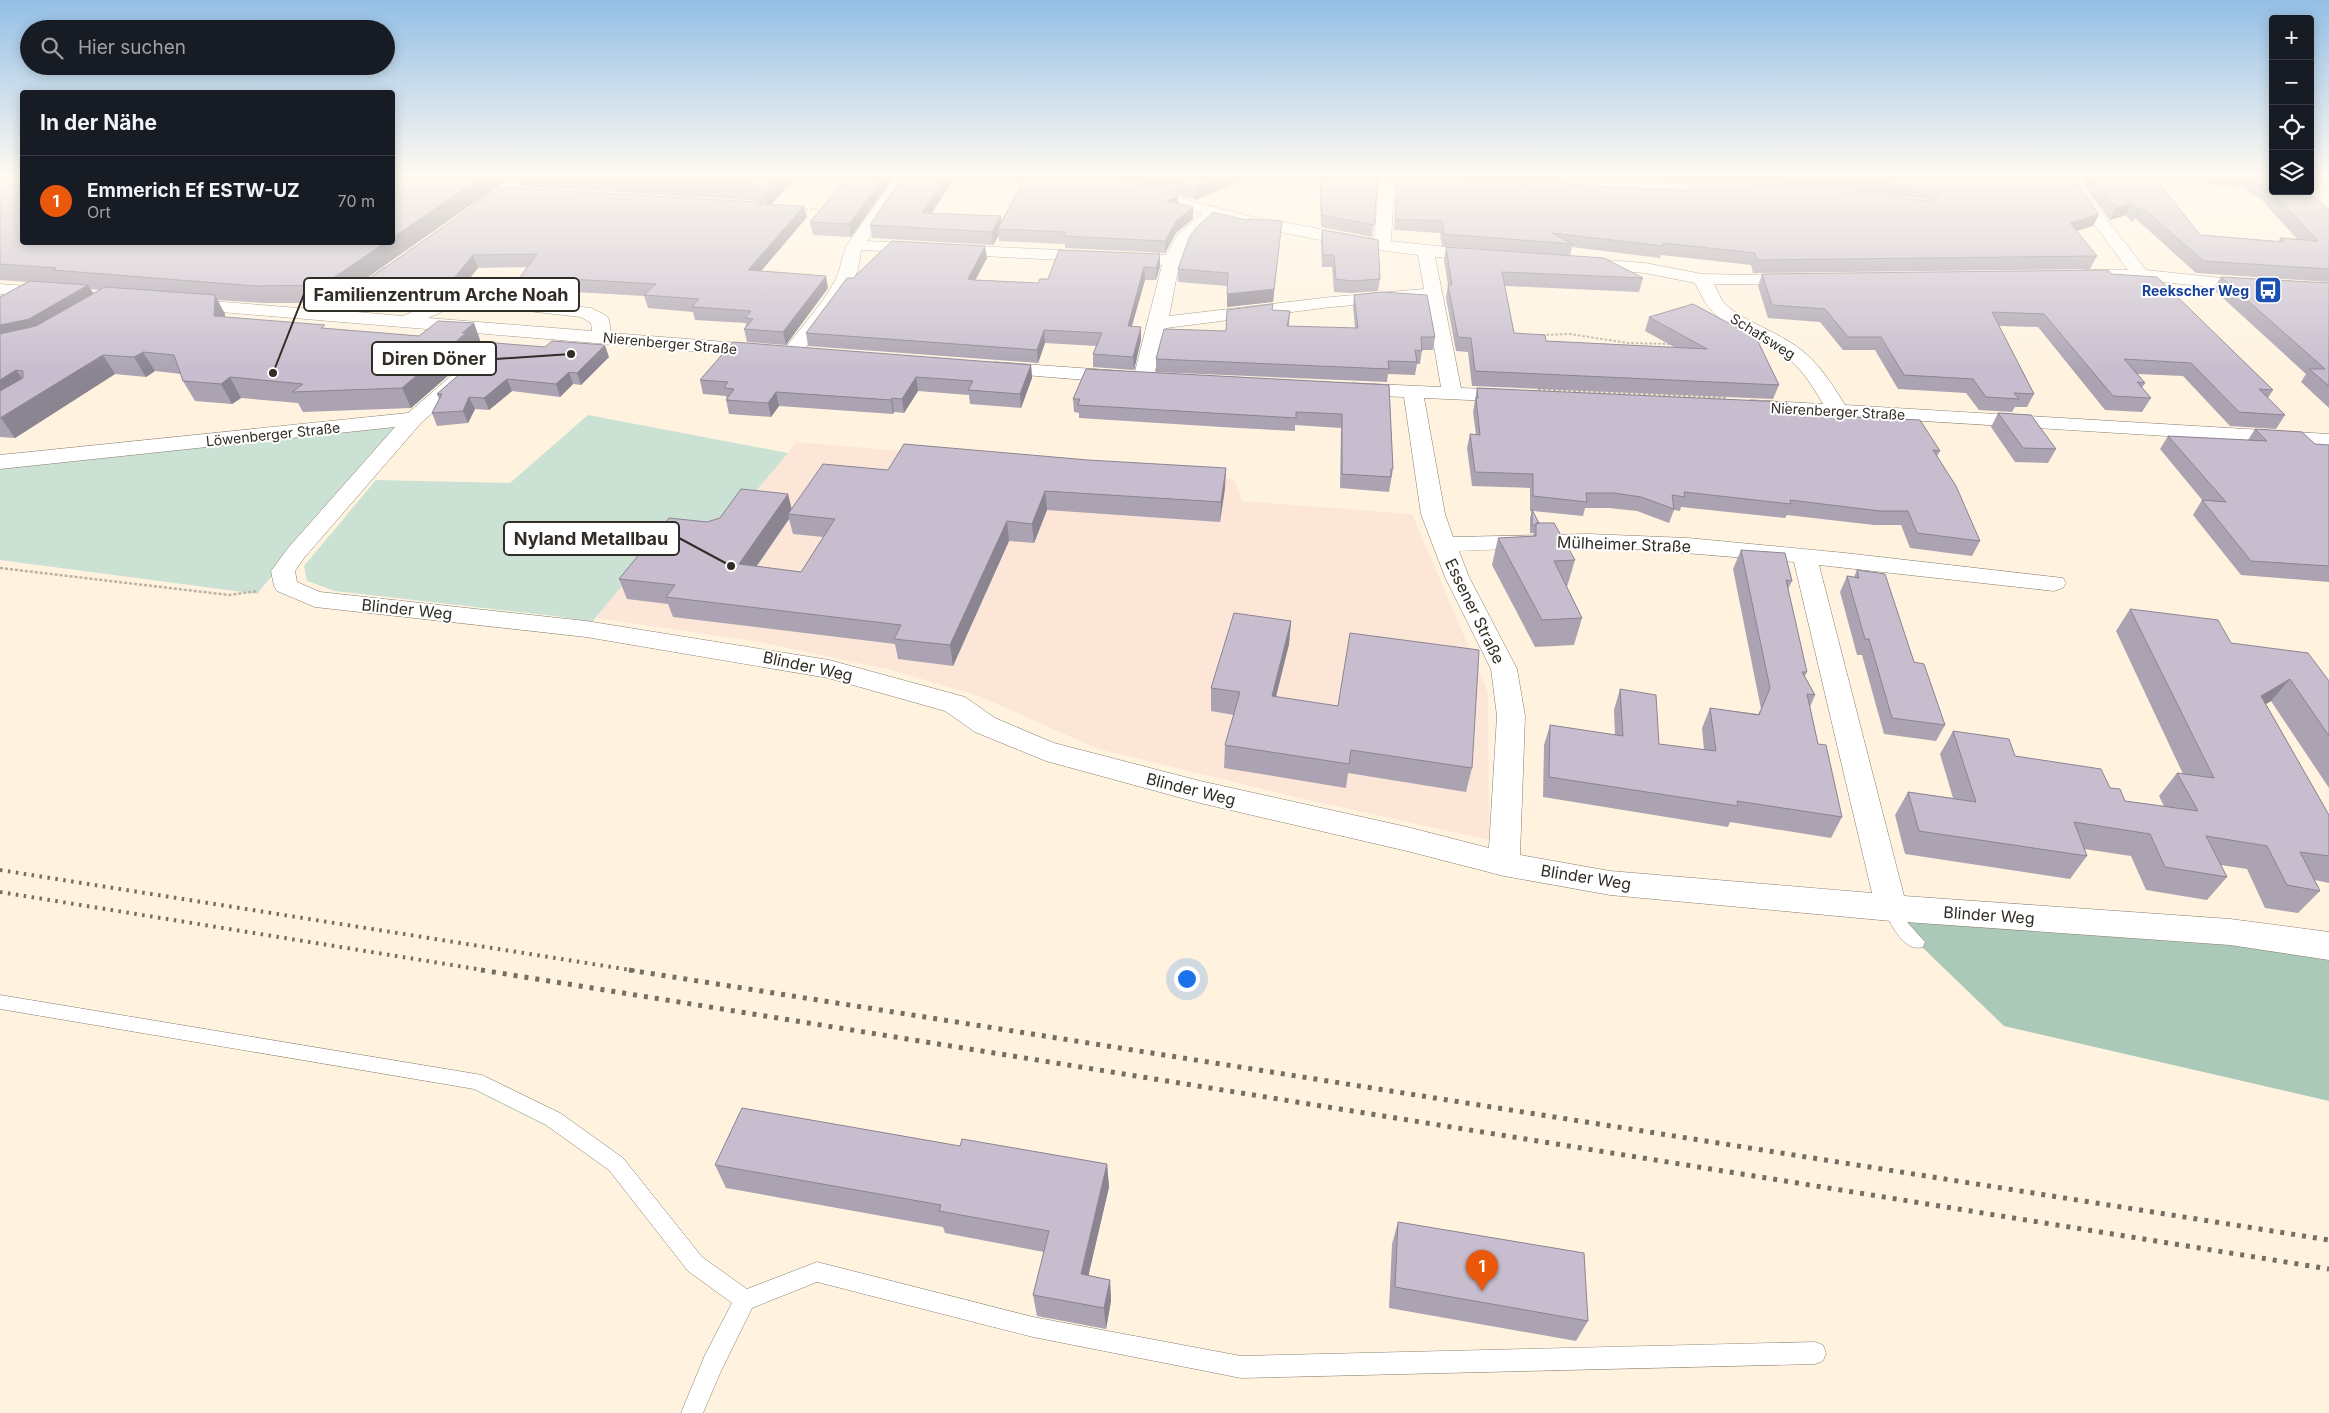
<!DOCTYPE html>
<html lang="de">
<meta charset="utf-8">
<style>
body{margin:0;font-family:Inter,sans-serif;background:#20242c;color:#f1f3f6}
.controls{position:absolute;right:15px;top:15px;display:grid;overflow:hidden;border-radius:5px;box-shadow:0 2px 12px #0003}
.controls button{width:45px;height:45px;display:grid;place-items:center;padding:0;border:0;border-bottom:1px solid #363941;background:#171b24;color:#f1f3f6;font:25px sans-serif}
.you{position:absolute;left:1186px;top:978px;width:18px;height:18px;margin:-12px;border:4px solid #fff;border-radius:50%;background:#1a73e8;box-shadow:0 0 0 8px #1a73e833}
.badge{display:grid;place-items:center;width:32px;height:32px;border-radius:50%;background:#ea580c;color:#fff;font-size:16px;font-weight:700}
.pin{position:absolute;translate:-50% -41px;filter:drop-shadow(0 1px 2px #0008)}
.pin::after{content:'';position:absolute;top:26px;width:18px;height:15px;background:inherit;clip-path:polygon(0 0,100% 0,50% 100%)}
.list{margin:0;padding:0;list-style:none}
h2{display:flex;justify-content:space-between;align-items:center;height:65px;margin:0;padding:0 20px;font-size:21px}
h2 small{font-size:16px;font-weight:400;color:#9ea1a6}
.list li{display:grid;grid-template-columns:32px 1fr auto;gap:15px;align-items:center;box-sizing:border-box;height:90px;padding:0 20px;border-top:1px solid #363941}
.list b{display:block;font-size:19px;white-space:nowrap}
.list p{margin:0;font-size:16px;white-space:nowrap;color:#9ea1a6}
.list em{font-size:16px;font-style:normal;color:#9ea1a6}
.icon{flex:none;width:28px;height:28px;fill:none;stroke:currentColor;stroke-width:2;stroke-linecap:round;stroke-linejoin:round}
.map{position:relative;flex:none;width:2329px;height:1413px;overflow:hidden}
.search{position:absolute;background:#171b24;box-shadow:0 2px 12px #0003;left:20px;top:20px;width:375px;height:55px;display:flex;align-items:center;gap:12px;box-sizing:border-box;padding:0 18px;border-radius:28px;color:#9ea1a6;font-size:19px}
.panel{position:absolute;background:#171b24;box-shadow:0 2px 12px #0003;left:20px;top:90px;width:375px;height:155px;border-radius:5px}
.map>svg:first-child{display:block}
.industrial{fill:#fce6d8}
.green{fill:#cae1d4}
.forest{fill:#abc9b8}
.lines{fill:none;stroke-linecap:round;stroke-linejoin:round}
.lane-casing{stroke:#877d6c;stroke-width:1}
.street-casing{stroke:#877d6c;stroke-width:1}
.path-far1{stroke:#bcb2a3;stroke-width:2;stroke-dasharray:2.5 2;stroke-linecap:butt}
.path{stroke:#bcb2a3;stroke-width:2.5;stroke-dasharray:3 2;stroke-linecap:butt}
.lane{fill:#fff;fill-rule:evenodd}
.street{fill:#fff;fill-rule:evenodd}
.rail-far1{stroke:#756e63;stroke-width:4;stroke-dasharray:2.5 5.5;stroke-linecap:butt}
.rail{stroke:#756e63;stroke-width:5;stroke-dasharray:4 7;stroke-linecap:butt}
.wall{fill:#aba3b2;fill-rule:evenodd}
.shaded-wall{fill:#8b8491}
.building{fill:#c7bdcf;stroke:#8b8491}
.labels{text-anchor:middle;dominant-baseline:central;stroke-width:4;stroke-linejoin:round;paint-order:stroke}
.far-transit-label{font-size:14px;font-weight:bold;fill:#164399;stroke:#fff;text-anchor:end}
.far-street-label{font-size:14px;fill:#312c25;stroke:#fff}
.street-label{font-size:16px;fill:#312c25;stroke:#fff}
.leader{fill:none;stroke:#312c25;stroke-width:2}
.callout-dot{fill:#312c25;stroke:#fff;stroke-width:2}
.callout{fill:#fff;stroke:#312c25;stroke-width:2}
.callout-label{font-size:18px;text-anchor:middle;font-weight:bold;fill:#312c25}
</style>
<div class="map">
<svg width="2329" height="1413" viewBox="0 0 2329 1413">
<rect width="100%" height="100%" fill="#fff3e0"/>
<!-- industrial -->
<path class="industrial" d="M796 442 1234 479 1242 501 1412 514 1488 692 1489 840 1304 799 1098 749 979 696 891 670 760 642 596 618 664 536 788 453Z"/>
<!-- green -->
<path class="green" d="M588 415 788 453 721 532 664 536 592 622 555 616 335 591 307 581 304 566 376 480 510 483Z
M397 424 257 594 0 560V459Z"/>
<!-- forest -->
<path class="forest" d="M1867 894 2329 942V1101L2004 1026Z"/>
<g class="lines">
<!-- lane casing -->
<g class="lane-casing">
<path id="lane" d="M1891 902 1897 903 1907 922 1925 942 1923 947C1903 953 1890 922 1883 908L1885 903Z
M0 995 482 1075 560 1113 623 1158 702 1257 747 1289 817 1262 1033 1317 1241 1356 1815 1342 1823 1345 1826 1353 1823 1361 1815 1364 1241 1378 1033 1337 817 1282 752 1308 721 1371 703 1413H681L705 1355 732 1303 688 1271 609 1170 546 1125 474 1089 0 1009Z"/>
</g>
<!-- street casing -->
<g class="street-casing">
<path id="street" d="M514 174H531L483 213H471L469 210 471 207Z
M897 174H912L867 241 1166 255 1178 234 1202 214 1088 177 1086 174H1108L1191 201 1249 216 1374 239 1380 174H1395L1391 241 1482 251 1488 252 1491 256 1488 260 1482 261 1435 257 1461 388 1514 390 1521 392 1524 396 1521 400 1514 402 1424 398 1445 514 1453 537 1588 534 1688 538 1845 553 2063 578 2066 583 2063 588 2054 591 1819 565 1904 896 2230 919 2329 932V960L2230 945 1891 921 1610 895 1504 876 1407 851 1200 803 1046 761 975 732 945 711 828 678 586 637 315 607 277 591 274 586 271 571 288 548 395 427 0 469V455L408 413 459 369 466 367 473 369 476 373 473 377 421 423 304 558 295 571 297 582 320 592 586 621 829 660 965 697 995 718 1054 743 1200 781 1407 827 1489 848 1497 716 1491 669 1445 577 1421 514 1404 397 1352 395 1345 393 1342 389 1345 385 1352 383 1441 387 1426 299 1331 307 1166 328 1153 379 1150 383 1143 385 1136 383 1133 379 1162 265 861 250 858 270 850 286 799 357 792 359 785 357 782 353C798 330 819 309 833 284 841 272 841 257 847 245ZM1218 218C1284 234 1351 247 1418 255L1424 289 1331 297 1169 316C1178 273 1177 245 1218 218ZM1540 548 1636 549 1794 562 1872 893 1610 871 1520 855 1525 716 1517 669 1469 577 1459 551Z
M1572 174H1587L1591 181 1685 184 1725 182 1730 184 1733 187 1730 190 1725 192 1685 194 1585 190 1580 188Z
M2069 174H2083V184L2091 199 2146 270 2231 279 2329 284V294L2231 289 2141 280 2078 279 2075 275 2078 271 2084 270H2128L2076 200 2067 184Z
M1582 258 1645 263 1702 274 1804 276 1807 280 1804 284 1798 285 1714 284 1723 302 1732 310C1752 324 1776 332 1796 346 1818 361 1831 383 1845 405L2329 434V446L1744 410 1741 406 1744 402 1751 400 1823 404C1812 385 1801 367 1782 354 1759 338 1729 332 1711 310 1704 302 1700 292 1695 283L1645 273 1576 267 1573 263 1576 259Z
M389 267 395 268 398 272 395 276 345 311 403 316 430 304 447 299 467 296 501 297 591 308 607 316 609 320 611 333 765 345 772 347 775 351 772 355 765 357 185 309 179 308 176 304 179 300 185 299 324 310 383 268ZM467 307 501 308 581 317 591 323 592 331 428 318 448 309Z
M0 284 50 288 56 289 59 293 56 297 50 298 0 294Z
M995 362 1122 371 1129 373 1132 377 1129 381 1122 383 988 372 985 368 988 364Z"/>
</g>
<!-- path-far1 -->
<path class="path-far1" d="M801 209 823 210
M1542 335 1570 334 1628 343 1670 344"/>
<!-- path -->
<path class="path" d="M1538 389 1727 398
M0 568 229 595 258 591"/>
<!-- lane -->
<use href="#lane" class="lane"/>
<!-- street -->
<use href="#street" class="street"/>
<!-- rail-far1 -->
<path class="rail-far1" d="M0 870 637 971
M0 892 489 971"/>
<!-- rail -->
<path class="rail" d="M481 970 2329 1269
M629 970 2329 1240"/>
</g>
<!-- wall -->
<path class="wall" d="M392 174H515L331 303H264L217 300 225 314V317L326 328 419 336 474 323 481 343 473 350 474 353 411 408 303 412 298 403 241 398 232 404 195 401 183 381 181 374 155 371 146 377 115 374 15 438 0 437V297L27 282 0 280V189ZM91 289 99 290 93 293Z
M515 174H792L793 181 771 204 804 206 807 217 761 271 828 288 786 345 747 342 744 329 746 326V323L695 320 693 312 648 308 644 296 558 291 554 297H519L514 285 527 267 478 268 456 295 403 296 399 300 362 301 356 288 500 187 755 202 760 201 520 186Z
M850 174 851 237 813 235 810 222Z
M904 174H957L932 213 1001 216V222L1021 185 1018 184 1017 174H1108L1178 196V204L1193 207V219L1176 233 1165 253 1065 248V244L999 241V235L993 245 872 238 870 225Z
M1114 174H1256L1196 200Z
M1319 174H1378L1372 237 1321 227Z
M1397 174H1563L1562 180 1462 176 1461 177 1464 178 1571 185 1687 190 1689 184 1930 201 1925 199 1776 183 1713 179 1685 182 1656 181 1641 174H2071L2099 214 2093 226 2076 231 2097 256 2090 269 1753 273 1751 265 1661 255 1660 258 1572 247 1570 256 1442 246 1440 233 1394 230Z
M2083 174H2152L2200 235 2278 242 2280 238 2298 240 2259 197 2253 196 2244 187 2210 185 2201 174H2273L2329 210V282L2196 273 2135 218 2132 222 2126 215 2110 220 2093 198 2085 184Z
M1246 220 1282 221 1273 302 1227 307 1228 286 1178 282V269Z
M1322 230 1380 279 1378 291 1351 293 1334 292 1332 267H1322L1321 242Z
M1446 247 1643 278 1639 292 1505 286 1514 333 1546 341 1674 347 1645 331 1649 317 1779 385 1773 399 1472 386 1468 352 1456 351 1446 298 1448 285 1444 260Z
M1059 250 1160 267 1156 280H1145L1132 326 1141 327V340L1134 370 1093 367V354L1096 346 1045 343 1038 363 808 346 806 333 853 278 987 258 975 280 1038 283 1048 279Z
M1762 274H2111L2273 390 2268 398 2285 415 2276 429 2230 426 2183 376 2137 374 2145 383 2142 388 2151 398 2142 412 2105 410 2038 327 1999 326 2034 394 2027 407H2015L2012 412 1979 410 1966 393 1898 389 1875 350H1843L1820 322 1768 318 1758 286Z
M2221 277 2329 283V408L2301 382 2306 374 2213 289Z
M1354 295 1435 337 1433 350H1422L1420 364H1417L1415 375 1388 374 1387 382 1156 372V359L1226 331 1272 310 1288 326 1355 328 1353 307Z
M609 357 581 385 573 384 560 397 512 391 489 410 475 409 468 423 437 426 432 413 439 399 437 394Z
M1031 365 1032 378 1021 408 970 404 969 395 918 391 904 413 894 412 893 414 779 406 771 417 729 414 726 400 727 399 726 396 703 394 700 380Z
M1389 385 1393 469 1389 492 1340 488 1341 428 1295 425V431L1238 428 1079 418V413L1074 412 1073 399Z
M1477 388 1792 414 1940 451 1937 456 1980 541 1972 556 1910 548 1901 525H1874L1787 515 1785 518 1681 507 1680 511 1674 510 1669 523 1637 511 1609 508H1585L1583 516 1533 511 1539 523 1575 560 1567 587 1582 618 1574 645 1535 647 1492 565 1498 538 1533 536 1534 533H1530V518L1532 511H1530V488L1472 486 1467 448 1470 434 1476 435 1473 412Z
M1998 413 2056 449 2048 463 2015 462 1991 427Z
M2255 429 2315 444 2329 445V582L2241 575 2193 515 2202 500 2203 501 2160 449 2168 436 2248 440Z
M888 470 1225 488 1220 522 1047 510 1034 543 1009 541 953 666 898 659 895 644 673 617 668 604 627 599 619 579 707 522 792 509ZM789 519 793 534 823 537 801 572 757 566Z
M1741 550 1792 581 1788 589 1807 672 1805 676 1815 695 1810 707 1818 744 1842 817 1831 838 1730 822 1728 827 1543 797 1544 745 1550 725 1615 735 1614 710 1620 689 1659 744 1704 750 1702 728 1710 708 1758 714 1761 709 1733 569Z
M1857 570 1914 662 1945 725 1936 741 1884 734 1862 655H1857L1840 592 1847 576 1854 577Z
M2130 609 2231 643 2329 681V788L2271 701 2266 704 2329 815V883L2315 880 2320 891 2298 913 2265 908 2247 869 2221 865 2227 877 2207 900 2146 890 2131 856 2084 849 2087 856 2070 879 1905 854 1895 815 1908 792 1953 798 1940 754 1953 731 2015 756 2110 788 2125 801 2164 806 2159 796 2177 773 2183 774 2116 631Z
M1291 621 1289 644 1276 697 1338 706 1472 768 1466 792 1348 773 1346 788 1224 768 1225 745 1234 715 1211 711V688Z
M960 1146 1107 1164 1109 1187 1088 1275 1110 1280 1111 1301 1106 1329 1037 1316 1033 1295 1044 1252 945 1233 943 1227 726 1188 715 1165Z
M1398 1222 1588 1321 1576 1341 1389 1308 1392 1244Z"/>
<!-- shaded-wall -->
<path class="shaded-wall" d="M486 174H515L331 303 323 285 386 242H392V238Z
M782 174H792L793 181 767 209 764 193Z
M886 174H896L851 237 849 224Z
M948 174H957L924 225 922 213Z
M1230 174H1256L1196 200V188Z
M1687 174H1715L1713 179 1685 182Z
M1178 196V208L1167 201Z
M2132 203 2126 215 2110 220 2116 208Z
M804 206 807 217 751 283 748 270Z
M1193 207V219L1176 233 1165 253V241L1176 221Z
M2142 207 2135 218 2132 222 2138 210Z
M2099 214 2093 226 2064 235 2070 223Z
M1001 216 1002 229H998L999 235 993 245 992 232Z
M1282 221 1273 302 1227 307V294Z
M985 246 987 258 969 292 968 279Z
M1160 254V267L1156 280V268Z
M473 255 478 268 456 295 451 282Z
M1144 267 1145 280 1128 339V326Z
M826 276 828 288 786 345 783 332Z
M553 278 558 291 554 297 549 284Z
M397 283 403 296 399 300 393 288Z
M88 285 100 304 0 347V325Z
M215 295 225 314 224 335 214 316Z
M1290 311 1289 324 1286 339 1287 326Z
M474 323 481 343 473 350 474 353 411 408 402 388 462 333Z
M1141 327V340L1134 370 1133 357Z
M1044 330 1045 343 1038 363 1037 350Z
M605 345 609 357 581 385 577 373Z
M143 352 155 371 146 377 134 357Z
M103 355 115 374 15 438 1 418Z
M1031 365 1032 378 1021 408 1020 394Z
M16 370 30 389 0 410V380Z
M569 372 573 384 560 397 556 384Z
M230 377 241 398 232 404 221 384Z
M916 377 918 391 904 413 902 399Z
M507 379 512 391 489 410 484 398Z
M776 392 779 406 771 417 768 403Z
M469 397 475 409 468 423 463 411Z
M892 398 894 412 893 414 891 400Z
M1226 468 1225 488 1220 522 1221 502Z
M1045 491 1047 510 1034 543 1032 524Z
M788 494 793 514H788L789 519 744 584 739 564Z
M1007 521 1009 541 953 666 950 645Z
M1291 621 1289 644 1270 720 1272 696Z
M2290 679 2271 701 2243 718 2261 696Z
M1107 1164 1109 1187 1084 1295 1081 1274Z
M1110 1280 1111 1301 1106 1329 1104 1308Z"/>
<!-- building -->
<path class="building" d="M392 174H486L392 238Z
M571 174H782L764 193 762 187 755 184Z
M850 174H886L849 224 810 222Z
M904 174H948L922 213 1001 216 992 232 870 225Z
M1022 174H1108L1178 196 1167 201 1193 207 1176 221 1165 241 1064 236 1066 232 998 229 1026 175Z
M1150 174H1230L1196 188Z
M1320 174H1378L1374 225 1322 215Z
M1398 174H1457L1464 178 1570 182 1571 185 1703 191 1689 184 1716 181 1780 185 1930 201 1936 199 1939 195 1937 190 1930 188 1799 174H2071L2099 214 2070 223 2097 256 1757 260 1755 253 1663 243V246L1552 233 1573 244 1444 234 1442 221 1395 219Z
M2091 174H2152L2200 235 2284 242 2280 238 2318 241 2266 185H2260L2250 176 2223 174H2273V191H2308L2329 210V269L2203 261 2142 207 2138 210 2132 203 2116 208 2098 186Z
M22 179V242H386L323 285 255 286 53 270 56 268 0 264V189Z
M500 187 755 202 762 200 758 204 804 206 748 270 826 276 783 332 744 329 753 319 745 318 751 311 692 307 699 299 644 295 656 284 553 278 549 284 514 285 537 254 473 255 451 282 397 283 393 288H356Z
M1213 212 1246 220 1249 219 1282 221 1274 289 1227 294 1228 273 1178 269 1189 238 1196 228Z
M1322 230 1378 240 1380 279 1353 281 1336 279 1334 255H1323Z
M892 241 985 246 968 279 974 280 1038 283 1040 279H1048L1059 250 1160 254 1156 268 1144 267 1128 326 1141 327 1133 357 1093 354 1102 333 1044 330 1037 350 806 333 847 278H853Z
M1446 247 1604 258 1643 278 1502 272 1514 333 1545 335 1546 341 1707 349 1649 317 1693 304 1738 328 1752 329 1779 385 1475 371 1471 338 1458 337 1448 285H1452Z
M2108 270 2111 274 2157 277 2273 390 2259 389 2285 415 2239 412 2191 363 2124 359 2145 383 2137 382 2151 398 2113 396 2044 314 1992 312 2034 394 2014 393 2019 399 1986 397 1973 379 1904 375 1881 337H1848L1825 309 1772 305 1762 274Z
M2221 277 2329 283V386L2309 369H2325Z
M30 281 88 285 29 319 0 325V297Z
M105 287 215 295 214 316 325 325 321 328 419 336 438 321 474 323 462 333H466L402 388 292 392 303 384 230 377 221 384 183 381 174 355 143 352 134 357 103 355 0 418V391L23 378V371L16 370 0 380V334L36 326Z
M1381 292 1427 295 1435 337H1421L1422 351 1415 350 1417 362 1388 361 1389 369 1156 359 1164 329 1226 331 1227 310 1273 304 1272 310 1290 311 1287 326 1358 328 1354 295Z
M552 341 605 345 577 373 569 372 556 384 507 379 484 398 469 397 463 411 432 413 442 394H437L495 343 545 347Z
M733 342 1031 365 1020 394 968 390 973 381 916 377 902 399 892 398 891 400 776 392 768 403 726 400 734 389 724 388 728 382 700 380Z
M1086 369 1389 385 1393 469H1391V477L1342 474V414L1296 412V418L1078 405 1080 399H1073Z
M1477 388 1786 402 1792 414 1920 420 1940 451 1933 450 1956 486 1980 541 1917 533 1908 511H1880L1790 500 1791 504 1684 492 1685 497 1672 495 1674 509 1641 497 1614 493H1586L1587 502 1533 496V474L1475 472 1470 434 1480 435 1476 398H1478Z
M1998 413 2031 415 2056 449 2023 448Z
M2255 429 2302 432 2315 444 2329 445V566L2251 561 2202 500 2226 502 2168 436 2267 441Z
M904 444 1088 460 1226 468 1221 502 1045 491 1032 524 1007 521 950 645 894 639 901 625 666 597 675 585 619 579 669 518 707 522 720 518 741 489 788 494 739 564 801 572 835 519 788 514 823 464 888 470Z
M1532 510 1539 523H1536V525H1532Z
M1536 523H1554L1575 560 1554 561 1582 618 1542 620 1498 538 1536 536Z
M1741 550 1785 553 1792 581 1786 580 1807 672H1802L1815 695 1807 694 1818 744 1826 745 1842 817 1737 801 1738 806 1549 777 1550 725 1623 736 1620 689 1656 695 1659 744 1716 751 1710 708 1759 715 1770 688Z
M1857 570 1885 574 1914 662 1924 664 1945 725 1892 718 1869 639H1865L1847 576 1859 578Z
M2130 609 2218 620 2231 643 2308 653 2329 681V736L2290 679 2261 696 2329 815V856L2300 852 2320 891 2287 885 2267 846 2206 836 2227 877 2165 867 2150 834 2074 822 2087 856 1919 831 1908 792 1976 802 1953 731 2009 739 2015 756 2101 769 2110 788 2120 789 2125 801 2198 811 2177 773 2214 778Z
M1234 613 1291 621 1272 696 1338 706 1350 633 1479 650 1472 768 1351 750 1349 764 1225 745 1240 692 1211 688Z
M742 1108 960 1146 962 1139 1107 1164 1081 1274 1110 1280 1104 1308 1033 1295 1049 1231 939 1211 941 1205 715 1165Z
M1398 1222 1584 1253 1588 1321 1395 1287Z"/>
<!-- sky -->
<linearGradient id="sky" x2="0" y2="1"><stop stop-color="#93bfe6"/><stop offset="0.47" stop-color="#fffaf1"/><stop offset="1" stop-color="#fffaf1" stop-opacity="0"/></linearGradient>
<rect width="2329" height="372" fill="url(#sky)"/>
<!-- icons -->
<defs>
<g id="bus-square" transform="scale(1.4375)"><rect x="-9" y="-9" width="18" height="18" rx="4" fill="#1a4fb4" stroke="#fff"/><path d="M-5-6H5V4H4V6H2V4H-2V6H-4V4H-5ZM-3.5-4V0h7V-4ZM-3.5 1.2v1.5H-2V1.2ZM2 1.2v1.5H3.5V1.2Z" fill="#fff"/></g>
</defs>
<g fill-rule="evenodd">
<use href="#bus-square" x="2268" y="290"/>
</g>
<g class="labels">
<!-- far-transit labels -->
<g class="far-transit-label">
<text x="2249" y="290">Reekscher Weg</text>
</g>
<!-- far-street labels -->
<g class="far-street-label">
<text transform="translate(1763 336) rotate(32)">Schafsweg</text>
<text transform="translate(670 343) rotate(5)">Nierenberger Straße</text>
<text transform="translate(1838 411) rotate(3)">Nierenberger Straße</text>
<text transform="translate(273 434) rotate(-6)">Löwenberger Straße</text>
</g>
<!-- street labels -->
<g class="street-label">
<text transform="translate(1624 544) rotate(2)">Mülheimer Straße</text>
<text transform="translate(407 609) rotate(6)">Blinder Weg</text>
<text transform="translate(1475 611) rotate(64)">Essener Straße</text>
<text transform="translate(808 666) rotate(12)">Blinder Weg</text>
<text transform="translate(1191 789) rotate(14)">Blinder Weg</text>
<text transform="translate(1586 877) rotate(9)">Blinder Weg</text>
<text transform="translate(1989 915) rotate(4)">Blinder Weg</text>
</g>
</g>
<!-- callouts -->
<path class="leader" d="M273 373L304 294M571 354L496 359M731 566L679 538"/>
<g class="callout-dot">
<circle cx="273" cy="373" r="5"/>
<circle cx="571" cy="354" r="5"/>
<circle cx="731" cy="566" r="5"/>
</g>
<g class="callout">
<rect x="304" y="278" width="275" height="33" rx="5"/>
<rect x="372" y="342" width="124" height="33" rx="5"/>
<rect x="504" y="522" width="175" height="33" rx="5"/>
</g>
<g class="callout-label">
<text x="441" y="301">Familienzentrum Arche Noah</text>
<text x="434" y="365">Diren Döner</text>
<text x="591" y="545">Nyland Metallbau</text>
</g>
</svg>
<div class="controls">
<button>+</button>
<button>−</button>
<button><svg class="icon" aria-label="locate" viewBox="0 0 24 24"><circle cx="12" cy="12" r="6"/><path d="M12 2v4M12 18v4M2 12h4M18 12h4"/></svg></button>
<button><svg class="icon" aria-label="layers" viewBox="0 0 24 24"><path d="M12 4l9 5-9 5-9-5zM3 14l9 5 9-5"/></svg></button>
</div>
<div class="you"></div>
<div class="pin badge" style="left:1482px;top:1291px">1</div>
<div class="search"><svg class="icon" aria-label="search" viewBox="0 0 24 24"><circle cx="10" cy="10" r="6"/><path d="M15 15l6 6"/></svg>Hier suchen</div>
<section class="panel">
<h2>In der Nähe<small></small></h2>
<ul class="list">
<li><span class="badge">1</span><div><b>Emmerich Ef ESTW-UZ</b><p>Ort</p></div><em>70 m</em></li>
</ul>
</section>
</div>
